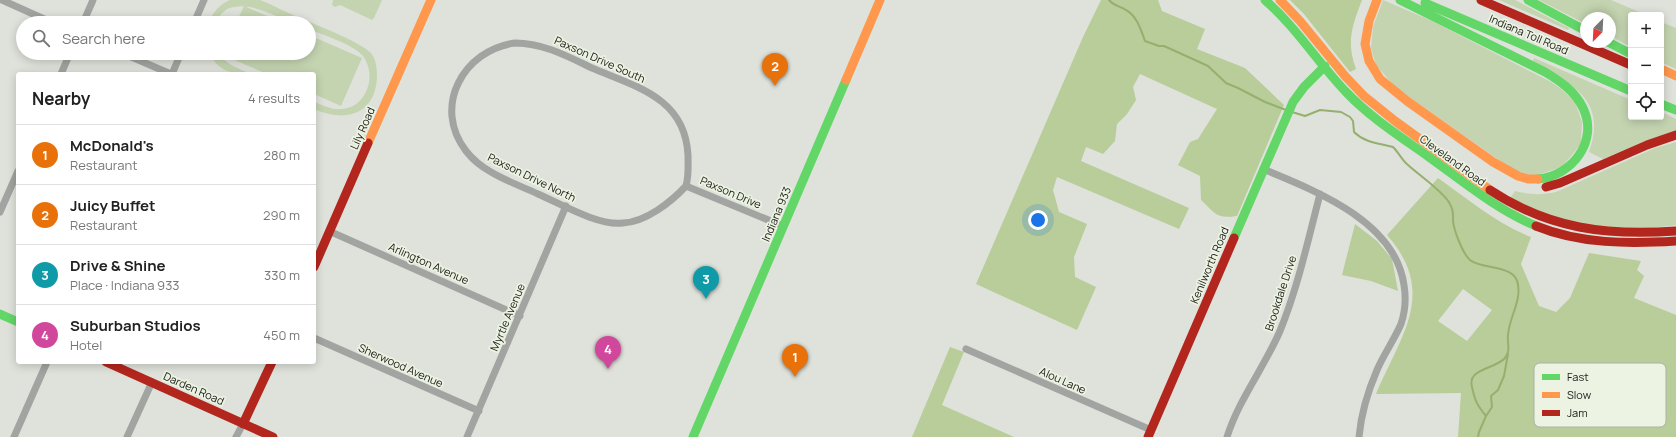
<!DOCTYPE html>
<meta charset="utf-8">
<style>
body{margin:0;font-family:Manrope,sans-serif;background:#f6f6f6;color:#222}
.controls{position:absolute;right:12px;top:12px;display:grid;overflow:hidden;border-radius:4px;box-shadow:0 2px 10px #0003}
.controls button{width:36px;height:36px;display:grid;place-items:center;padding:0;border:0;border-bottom:1px solid #e0e0e0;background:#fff;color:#222;font:20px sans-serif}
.compass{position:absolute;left:1580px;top:12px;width:36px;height:36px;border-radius:50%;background:#fff;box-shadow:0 2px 10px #0003;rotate:204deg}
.you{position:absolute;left:1038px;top:220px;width:14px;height:14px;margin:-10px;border:3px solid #fff;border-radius:50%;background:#1a73e8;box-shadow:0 0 0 6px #1a73e833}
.badge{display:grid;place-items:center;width:26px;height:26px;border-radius:50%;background:#db2777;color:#fff;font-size:13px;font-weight:700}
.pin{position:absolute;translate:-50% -33px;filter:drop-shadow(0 1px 2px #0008)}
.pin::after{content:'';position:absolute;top:21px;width:14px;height:12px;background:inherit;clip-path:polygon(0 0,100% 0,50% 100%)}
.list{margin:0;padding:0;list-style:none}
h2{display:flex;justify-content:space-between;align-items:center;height:52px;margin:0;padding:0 16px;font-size:17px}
h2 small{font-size:13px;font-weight:400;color:#767676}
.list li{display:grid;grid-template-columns:26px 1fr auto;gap:12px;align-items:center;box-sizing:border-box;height:60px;padding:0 16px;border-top:1px solid #e0e0e0}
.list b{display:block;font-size:15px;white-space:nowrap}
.list p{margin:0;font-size:13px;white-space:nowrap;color:#767676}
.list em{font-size:13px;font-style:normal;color:#767676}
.icon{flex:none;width:22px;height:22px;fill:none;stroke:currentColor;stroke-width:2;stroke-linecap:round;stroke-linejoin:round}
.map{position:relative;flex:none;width:1676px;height:437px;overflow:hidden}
.search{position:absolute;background:#fff;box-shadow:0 2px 10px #0003;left:16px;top:16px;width:300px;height:44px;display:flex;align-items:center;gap:10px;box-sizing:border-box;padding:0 14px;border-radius:22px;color:#767676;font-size:15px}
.panel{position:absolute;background:#fff;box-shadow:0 2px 10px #0003;left:16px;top:72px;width:300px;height:292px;border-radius:4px}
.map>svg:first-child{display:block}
.green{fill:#c4d4b0}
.forest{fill:#b8cd99;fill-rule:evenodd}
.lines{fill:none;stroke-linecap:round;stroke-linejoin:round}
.stream{stroke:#96af6f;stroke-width:2}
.street{stroke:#a2a4a1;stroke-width:7}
.fast{stroke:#63d668;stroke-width:9}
.slow{stroke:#ff974d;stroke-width:9}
.jam{stroke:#b3261e;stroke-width:9}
.labels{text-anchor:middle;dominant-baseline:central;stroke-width:3.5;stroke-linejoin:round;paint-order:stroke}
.street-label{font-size:11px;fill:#1c1e19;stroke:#ecf3e3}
.key{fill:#ecf3e3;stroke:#aeb3a6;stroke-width:1}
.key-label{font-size:11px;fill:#1c1e19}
</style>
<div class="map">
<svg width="1676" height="437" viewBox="0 0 1676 437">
<rect width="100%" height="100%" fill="#dee2da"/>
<!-- green -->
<path class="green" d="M230 0C239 0 251 0 260 0 271 4 281 10 291 14 308 22 360 41 371 53 376 59 377 68 377 76 376 115 345 123 314 109V102C323 105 331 110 341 109 367 108 378 74 362 55 352 44 323 35 309 29V23C304 23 298 24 294 22 272 16 250 0 227 9 222 13 218 17 215 23H208C213 13 219 4 230 0Z
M333 0H382L374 18 372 20 340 5 335 7 332 5Z
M1383 0 1432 21 1551 82 1560 88 1575 102 1582 122 1581 144 1562 167 1534 176 1513 170 1395 87 1376 65 1371 48 1373 27Z
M1499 0H1515L1569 28 1568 30Z
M1539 0H1611L1646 15H1631V47L1610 36V18H1586V24Z
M244 6 283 23H236Z
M1661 22 1676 28V69L1661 62Z
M309 35 362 58 341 106 314 94V74H267L223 55 224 53H309Z
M209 53H217C226 64 238 68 250 74 232 74 219 72 209 53Z
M1534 58 1631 100V117H1661V112L1676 119V131L1603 159 1589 152C1608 99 1571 84 1533 61Z
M1676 142V225C1618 234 1563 227 1511 197L1515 191C1530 195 1541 195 1556 192L1655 148Z"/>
<!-- forest -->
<path class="forest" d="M1101 0H1158L1162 11 1205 29 1197 49 1245 68 1284 105 1237 216C1216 219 1216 214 1201 200L1200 176 1178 165 1190 142 1198 139 1217 109 1140 74 1133 87 1136 100 1127 114 1117 124 1115 141 1103 154 1086 147 1081 161 1189 208 1179 229 1057 177 1053 190 1059 212 1087 224 1074 257 1075 277 1096 287 1077 330 976 284 1083 37Z
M1290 0H1362C1352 26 1346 42 1356 69L1350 72 1304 14Z
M1438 178C1468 199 1497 224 1531 237L1521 264 1539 306 1556 312 1570 298 1589 253 1641 261 1637 270 1644 276 1634 298 1676 315V437H1458L1461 393 1376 394C1401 335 1438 293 1387 235ZM1463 289 1492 310 1467 341 1438 321Z
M1355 224 1377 241 1392 259 1398 291 1371 281 1342 275Z
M950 347 964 352 942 405 1014 437H912Z"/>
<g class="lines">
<!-- stream -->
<path class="stream" d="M1109 0C1114 6 1120 6 1126 10 1137 16 1141 30 1145 41L1159 46H1164L1195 60 1208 66 1226 83 1238 88 1265 102 1286 110
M1292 112 1305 116 1320 110 1341 112 1350 117 1353 121 1354 132C1365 143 1379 143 1393 147 1399 153 1402 160 1408 165 1420 176 1444 192 1450 204 1454 211 1453 215 1453 221 1454 231 1463 254 1470 260 1482 270 1516 264 1518 285 1521 302 1509 318 1508 335 1507 343 1511 351 1505 358 1496 369 1467 368 1472 387 1475 401 1477 405 1486 416L1479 432 1478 437
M1486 416 1492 407 1491 396 1498 390 1504 376 1508 354"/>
<!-- street -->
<path class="street" d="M2 0 53 23
M83 23 93 0
M194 23 204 0
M515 43C543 43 567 56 592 68 637 87 685 98 688 155 688 166 689 175 686 186 671 202 646 222 623 223 598 226 561 204 538 194 523 187 506 181 491 172 482 167 473 160 466 151 432 107 463 50 515 43Z
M122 53 171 74
M61 74 70 53
M172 74 181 53
M1263 169C1316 191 1395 221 1404 285 1406 297 1405 312 1401 324 1394 340 1384 354 1377 370 1368 391 1361 414 1359 437
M686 186 783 226
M0 212 18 171
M329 231 520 316
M314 338 479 411
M966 349 1151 430
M14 437 47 362
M127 437 152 382
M236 437 243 424
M467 437 566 206
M1227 437C1239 399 1264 368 1280 331 1298 287 1308 240 1320 194"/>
<!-- fast -->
<path class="fast" d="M1265 0C1297 28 1318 63 1347 93 1371 118 1401 137 1429 157 1464 182 1496 209 1536 226
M1400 0 1545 72C1560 81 1575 91 1583 108 1599 141 1572 176 1538 179
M1528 0 1586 31
M1425 3 1631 91
M1608 42 1631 54
M1661 104 1676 110
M1234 238 1293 102 1304 87 1325 66
M0 314 18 322
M693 437 846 80"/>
<!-- slow -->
<path class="slow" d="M1280 0 1300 21 1345 76 1364 96 1395 121 1490 190
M1377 0 1369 21 1365 44 1369 61 1380 79 1407 101 1493 162 1518 176 1528 179H1538
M1661 69 1676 76
M846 80 880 0
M368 143 431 0"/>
<!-- jam -->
<path class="jam" d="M1481 0 1631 65
M1546 187 1560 183 1647 145 1676 135
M1490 190C1549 229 1607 236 1676 231
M1536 226C1580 244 1629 244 1676 241
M314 267 368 143
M106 362 273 437
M243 424 272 362
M1148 437 1234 238"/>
</g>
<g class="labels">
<!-- street labels -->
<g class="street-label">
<text transform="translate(1529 34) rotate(23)">Indiana Toll Road</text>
<text transform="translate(600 59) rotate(24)">Paxson Drive South</text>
<text transform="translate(362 128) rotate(-66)">Lily Road</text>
<text transform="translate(1453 160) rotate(36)">Cleveland Road</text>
<text transform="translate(532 177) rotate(26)">Paxson Drive North</text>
<text transform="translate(731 192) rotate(23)">Paxson Drive</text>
<text transform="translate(776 214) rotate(-67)">Indiana 933</text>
<text transform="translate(429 263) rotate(24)">Arlington Avenue</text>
<text transform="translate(1209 265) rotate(-67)">Kenilworth Road</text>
<text transform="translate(1280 293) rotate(-72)">Brookdale Drive</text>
<text transform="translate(507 317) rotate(-67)">Myrtle Avenue</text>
<text transform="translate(401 365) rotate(24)">Sherwood Avenue</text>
<text transform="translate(1063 380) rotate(24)">Alou Lane</text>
<text transform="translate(194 388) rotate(24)">Darden Road</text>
</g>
</g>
<!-- legend -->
<rect x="1534" y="363" width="132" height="64" rx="6" class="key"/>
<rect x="1542" y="374" width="18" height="6" fill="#63d668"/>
<rect x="1542" y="392" width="18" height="6" fill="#ff974d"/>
<rect x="1542" y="410" width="18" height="6" fill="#b3261e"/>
<g class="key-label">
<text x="1567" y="381">Fast</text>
<text x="1567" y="399">Slow</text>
<text x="1567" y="417">Jam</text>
</g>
</svg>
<div class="controls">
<button>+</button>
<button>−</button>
<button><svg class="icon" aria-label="locate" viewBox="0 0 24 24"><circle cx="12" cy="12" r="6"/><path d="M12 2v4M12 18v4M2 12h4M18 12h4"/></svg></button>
</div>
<svg class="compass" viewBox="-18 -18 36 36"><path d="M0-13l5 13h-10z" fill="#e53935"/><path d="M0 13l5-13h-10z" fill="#767676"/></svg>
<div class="you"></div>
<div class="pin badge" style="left:795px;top:377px;background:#e8710a">1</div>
<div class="pin badge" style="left:775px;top:86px;background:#e8710a">2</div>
<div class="pin badge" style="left:706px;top:299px;background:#0f9aa8">3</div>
<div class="pin badge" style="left:608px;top:369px;background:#d1479c">4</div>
<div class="search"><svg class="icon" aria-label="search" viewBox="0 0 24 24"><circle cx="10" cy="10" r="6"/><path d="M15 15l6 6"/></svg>Search here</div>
<section class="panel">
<h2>Nearby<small>4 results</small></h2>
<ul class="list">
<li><span class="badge" style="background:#e8710a">1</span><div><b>McDonald's</b><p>Restaurant</p></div><em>280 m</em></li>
<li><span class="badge" style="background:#e8710a">2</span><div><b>Juicy Buffet</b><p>Restaurant</p></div><em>290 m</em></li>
<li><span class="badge" style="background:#0f9aa8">3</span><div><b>Drive &amp; Shine</b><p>Place · Indiana 933</p></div><em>330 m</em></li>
<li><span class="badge" style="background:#d1479c">4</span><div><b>Suburban Studios</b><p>Hotel</p></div><em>450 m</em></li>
</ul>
</section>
</div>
